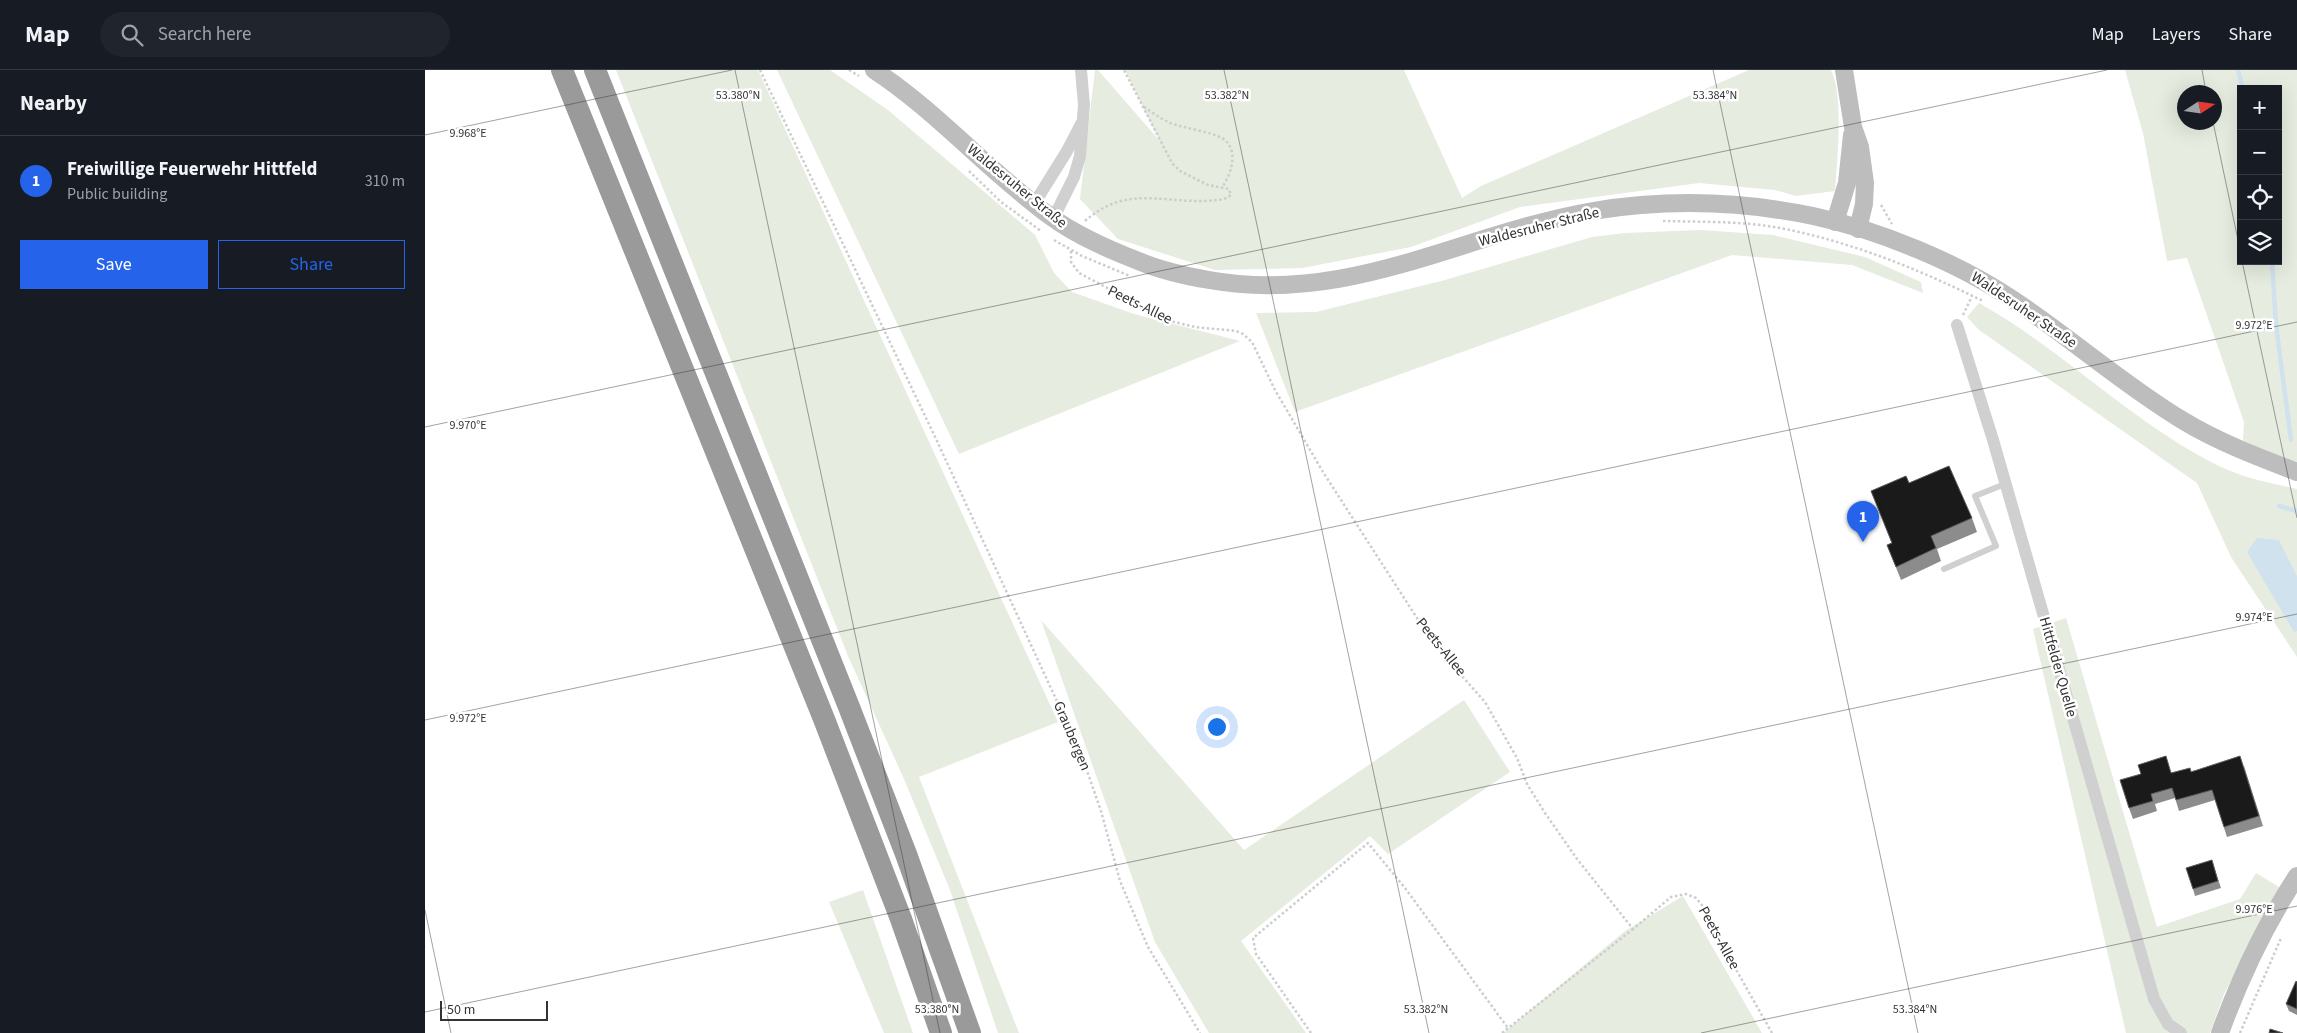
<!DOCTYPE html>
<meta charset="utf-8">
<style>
body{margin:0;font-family:"Source Sans 3",sans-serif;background:#20242c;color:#f1f3f6}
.controls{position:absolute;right:15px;top:15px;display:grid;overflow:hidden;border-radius:0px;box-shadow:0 5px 20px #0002}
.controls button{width:45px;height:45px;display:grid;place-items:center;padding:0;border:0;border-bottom:1px solid #363941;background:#171b24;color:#f1f3f6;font:25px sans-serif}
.compass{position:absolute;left:1752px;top:15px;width:45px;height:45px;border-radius:50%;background:#171b24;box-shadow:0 5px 20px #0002;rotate:78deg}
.scale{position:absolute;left:15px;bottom:12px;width:108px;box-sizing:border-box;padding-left:5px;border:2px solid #333;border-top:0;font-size:14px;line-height:18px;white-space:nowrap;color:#333;-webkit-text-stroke:4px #fff;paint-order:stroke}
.you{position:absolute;left:791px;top:656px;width:18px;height:18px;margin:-12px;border:4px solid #fff;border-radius:50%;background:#1a73e8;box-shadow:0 0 0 8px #1a73e833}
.badge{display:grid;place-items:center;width:32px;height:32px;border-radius:50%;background:#2563eb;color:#fff;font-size:16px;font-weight:700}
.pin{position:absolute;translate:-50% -41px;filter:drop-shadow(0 1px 2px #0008)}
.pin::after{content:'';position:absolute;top:26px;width:18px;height:15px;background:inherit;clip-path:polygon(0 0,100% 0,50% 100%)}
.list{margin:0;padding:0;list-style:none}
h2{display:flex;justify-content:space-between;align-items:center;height:65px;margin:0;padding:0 20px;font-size:21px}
h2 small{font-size:16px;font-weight:400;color:#9ea1a6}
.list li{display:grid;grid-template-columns:32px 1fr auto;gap:15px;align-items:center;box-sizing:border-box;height:90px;padding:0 20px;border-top:1px solid #363941}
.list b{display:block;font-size:19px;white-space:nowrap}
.list p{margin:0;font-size:16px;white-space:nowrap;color:#9ea1a6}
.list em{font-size:16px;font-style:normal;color:#9ea1a6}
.actions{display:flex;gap:10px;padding:15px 20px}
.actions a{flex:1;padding:11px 0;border:1px solid #2563eb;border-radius:0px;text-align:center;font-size:18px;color:#2563eb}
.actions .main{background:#2563eb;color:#fff}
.icon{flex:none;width:28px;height:28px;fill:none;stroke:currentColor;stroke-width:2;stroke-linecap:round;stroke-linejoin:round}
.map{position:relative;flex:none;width:1872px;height:963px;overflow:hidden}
header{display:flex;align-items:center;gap:30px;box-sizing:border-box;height:70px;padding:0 25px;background:#171b24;border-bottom:1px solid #363941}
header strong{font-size:24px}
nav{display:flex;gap:28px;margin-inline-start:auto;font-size:18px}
.search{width:350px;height:45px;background:#20242c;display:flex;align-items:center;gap:12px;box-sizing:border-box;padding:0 18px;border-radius:28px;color:#9ea1a6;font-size:19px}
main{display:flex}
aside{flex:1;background:#171b24}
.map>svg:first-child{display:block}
.green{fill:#e6ecdf;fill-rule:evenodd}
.water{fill:#cfe2ee}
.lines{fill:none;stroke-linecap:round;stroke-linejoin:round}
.stream{stroke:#cfe2ee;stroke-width:4.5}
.path{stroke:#cdcdcd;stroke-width:2.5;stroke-dasharray:2.5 2.5;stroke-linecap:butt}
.lane{stroke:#d0d0d0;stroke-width:6}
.street{stroke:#d0d0d0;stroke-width:12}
.secondary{stroke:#bdbdbd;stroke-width:18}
.highway{stroke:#9a9a9a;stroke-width:22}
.wall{fill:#8c8c8c}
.building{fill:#1a1a1a;stroke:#5f5f5f}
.ticks{fill:none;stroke:#333;stroke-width:1;stroke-opacity:0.45}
.labels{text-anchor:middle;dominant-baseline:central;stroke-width:5;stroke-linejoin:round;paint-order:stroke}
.street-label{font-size:15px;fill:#333;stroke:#fff}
.ticks-label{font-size:12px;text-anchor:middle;fill:#333;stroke:#fff;stroke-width:5;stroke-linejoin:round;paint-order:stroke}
</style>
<header>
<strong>Map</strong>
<div class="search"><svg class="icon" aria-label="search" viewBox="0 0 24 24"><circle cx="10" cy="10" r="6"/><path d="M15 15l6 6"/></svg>Search here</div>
<nav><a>Map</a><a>Layers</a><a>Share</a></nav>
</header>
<main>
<aside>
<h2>Nearby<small></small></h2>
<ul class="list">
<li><span class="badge">1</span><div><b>Freiwillige Feuerwehr Hittfeld</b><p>Public building</p></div><em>310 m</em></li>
</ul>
<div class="actions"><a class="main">Save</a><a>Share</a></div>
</aside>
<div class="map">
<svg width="1872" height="963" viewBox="0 0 1872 963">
<rect width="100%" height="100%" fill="#fff"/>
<!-- green -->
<path class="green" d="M191 0H333L633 652 494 707 594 963H573L525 820 479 709 423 586Z
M352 0H405L463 40 610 165 629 203 647 222 709 244 815 271 534 384Z
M670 0H673L734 70 700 0H979L1037 128 1056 116 1324 0H1406C1419 26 1412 90 1410 121L1371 126 1350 120 1274 113 1095 137 986 177 877 198 790 200 693 169 655 129Z
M1700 0H1872V393L1818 371 1819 352 1762 188 1742 191 1718 63ZM1816 19H1853V191H1816ZM1760 22H1790V52H1760Z
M1275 160 1348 165 1440 187 1496 212 1498 223 1427 195 1307 185 870 342 831 243 891 242 1020 210 1167 167 1200 163Z
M1554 233C1638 280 1706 352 1792 395 1818 408 1845 413 1872 419V587L1806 487 1772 413 1554 260 1542 247Z
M1641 548 1732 857 1815 829 1831 803 1854 817 1799 924 1785 963H1701L1608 559Z
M616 550 819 780 1039 630 1085 702 963 784 945 766 816 871 881 963H784L730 872Z
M438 820 488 963H459L404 832Z
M1258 826 1337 963H1078L1200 861Z"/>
<!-- water -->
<path class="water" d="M1832 468 1854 470 1872 506V561L1869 562 1822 482Z"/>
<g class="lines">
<!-- stream -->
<path class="stream" d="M1813 0 1818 19
M1847 191 1851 255 1866 370
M1854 436 1872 441"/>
<!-- path -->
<path class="path" d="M335 0 512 371 636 640 660 695 676 741 695 811 723 877 775 963
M424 0 434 6
M719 37C727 42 736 49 745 53 759 58 786 62 797 68 815 79 806 104 798 116
M544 101 576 132 616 161
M1456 135 1467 154
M660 151C700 116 733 132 780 131 789 130 799 131 806 125L804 119 783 115 755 101 747 93 699 0
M1238 151C1276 152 1317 151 1355 158 1427 172 1493 199 1558 231
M629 170 657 186 705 206
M646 181V192L654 203 745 251 770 257 811 261 818 264 827 272 850 320 898 402 999 559 1013 579 1060 632 1092 688 1102 714 1120 743 1152 789 1208 859 1246 827 1261 824 1271 828 1280 839 1296 873 1347 963
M1538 245 1547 226
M886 963 831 884 828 868 943 773 980 818 1083 958
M1077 963 1208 859
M1815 963 1856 868"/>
<!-- lane -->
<path class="lane" d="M1519 499 1571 476 1550 426 1580 414"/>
<!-- street -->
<path class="street" d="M609 134 642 81 656 54
M628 149 649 107 655 86 659 35 656 0
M1532 255 1568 370 1729 929 1743 954 1756 963"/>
<!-- secondary -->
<path class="secondary" d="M449 0C513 42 563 101 625 146 652 166 685 180 716 192 738 201 761 206 784 210 924 235 1036 164 1168 141 1241 129 1316 131 1388 146 1454 160 1534 193 1590 231 1647 269 1699 315 1757 350 1793 372 1833 387 1872 402
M1419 0 1428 57 1435 77 1440 113 1439 134 1433 159
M1410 152 1422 113 1427 65
M1795 963C1815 908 1840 855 1872 806"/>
<!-- highway -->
<path class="highway" d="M137 0 399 649 476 849 516 963
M170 0 424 637 481 784 545 963"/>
</g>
<!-- wall -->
<path class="wall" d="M1484 413 1547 448 1552 462 1512 479 1516 491 1476 510 1462 475 1467 473 1446 421Z
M1819 696 1838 756 1802 767 1790 730 1754 741 1750 728 1730 734 1732 741 1708 749 1704 738 1716 704 1766 701Z
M1789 797 1796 818 1770 826 1768 819Z
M1872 912V945L1864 941 1861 934Z"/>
<!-- building -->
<path class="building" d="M1524 396 1547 448 1506 466 1511 478 1471 497 1462 475 1467 473 1446 421 1481 406 1484 413Z
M1741 686 1746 703 1765 698 1766 702 1815 686 1834 746 1799 757 1787 720 1751 730 1747 718 1726 724 1728 731 1704 738 1695 710 1716 704 1713 695Z
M1787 790 1793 811 1768 819 1761 798Z
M1871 911 1872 912V939L1861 934Z
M1845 959 1858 963H1844Z"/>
<!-- ticks -->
<path class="ticks" d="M310 0 515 963M799 0 1004 963M1288 0 1493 963M1777 0 1781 22M1788 52 1816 184M0 65 307 0M1817 191 1872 448M0 357 1682 0M0 650 1872 252M0 840 26 963M0 942 1872 544M1276 963 1872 836"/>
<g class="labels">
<!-- street labels -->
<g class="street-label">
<text transform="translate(592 116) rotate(39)">Waldesruher Straße</text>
<text transform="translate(1114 157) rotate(-14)">Waldesruher Straße</text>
<text transform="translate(715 235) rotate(26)">Peets-Allee</text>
<text transform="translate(1599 240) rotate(34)">Waldesruher Straße</text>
<text transform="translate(1016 577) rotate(51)">Peets-Allee</text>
<text transform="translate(1633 597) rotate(74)">Hittfelder Quelle</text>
<text transform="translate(647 666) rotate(67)">Graubergen</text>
<text transform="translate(1294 868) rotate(61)">Peets-Allee</text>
</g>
</g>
<g class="ticks-label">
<text x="313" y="29">53.380°N</text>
<text x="802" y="29">53.382°N</text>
<text x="1290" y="29">53.384°N</text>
<text x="43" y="67">9.968°E</text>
<text x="1829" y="259">9.972°E</text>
<text x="43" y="359">9.970°E</text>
<text x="1829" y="551">9.974°E</text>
<text x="43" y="652">9.972°E</text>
<text x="1829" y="843">9.976°E</text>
<text x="512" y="943">53.380°N</text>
<text x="1001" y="943">53.382°N</text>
<text x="1490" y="943">53.384°N</text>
</g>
</svg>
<div class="controls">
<button>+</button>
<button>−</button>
<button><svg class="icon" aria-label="locate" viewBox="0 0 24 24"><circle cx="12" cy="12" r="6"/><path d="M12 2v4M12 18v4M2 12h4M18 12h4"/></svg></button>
<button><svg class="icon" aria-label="layers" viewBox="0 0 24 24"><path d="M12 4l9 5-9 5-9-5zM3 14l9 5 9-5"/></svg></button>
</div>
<svg class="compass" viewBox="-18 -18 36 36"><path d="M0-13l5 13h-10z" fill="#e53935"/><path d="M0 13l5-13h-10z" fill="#9ea1a6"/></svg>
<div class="scale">50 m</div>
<div class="you"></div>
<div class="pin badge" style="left:1438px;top:472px">1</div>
</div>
</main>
